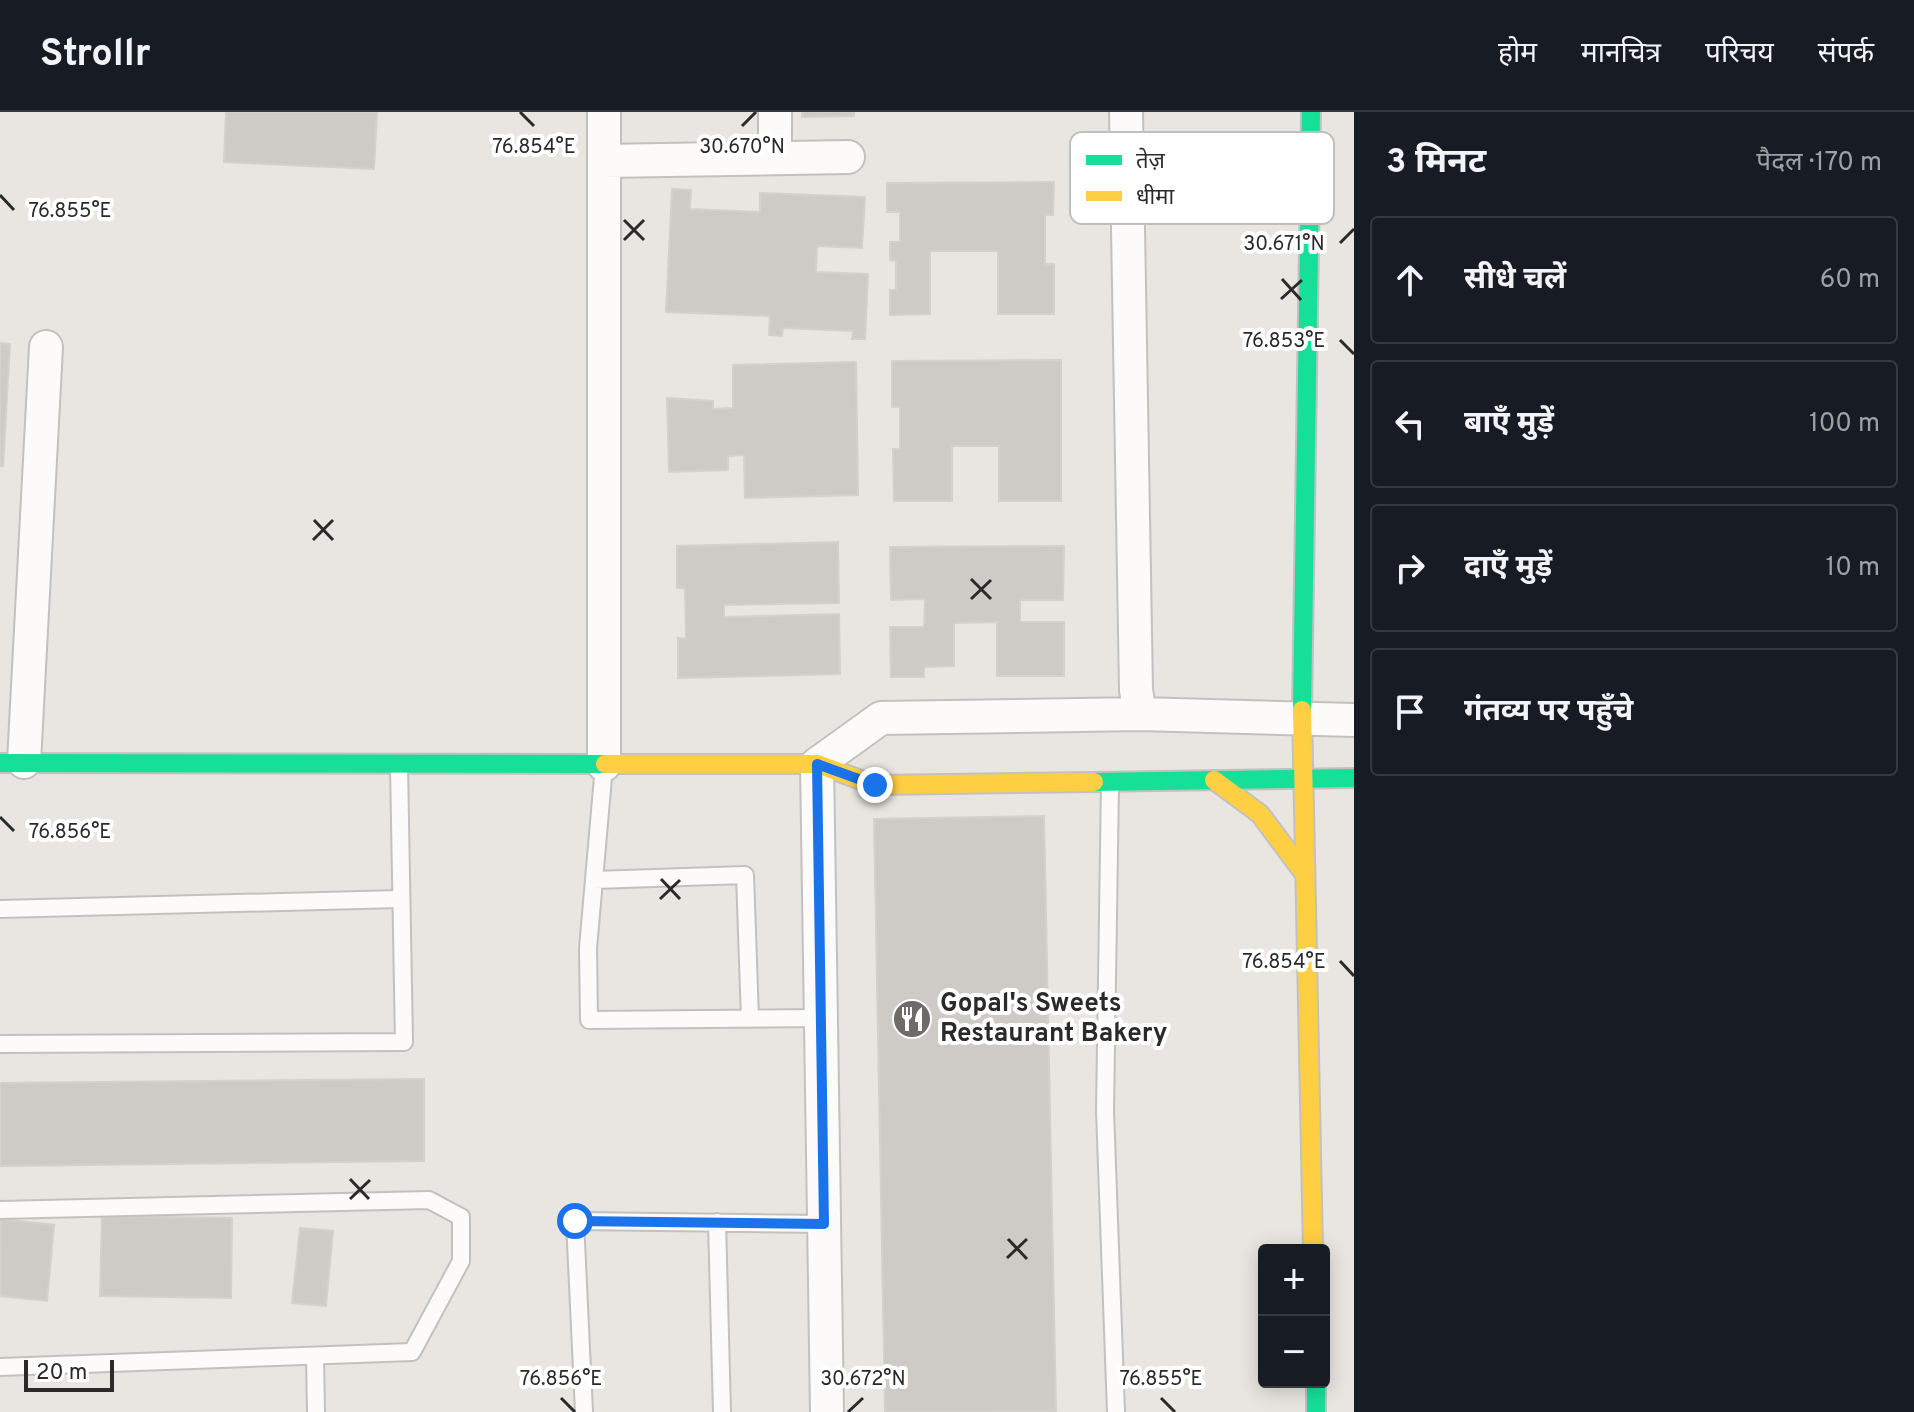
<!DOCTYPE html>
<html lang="hi">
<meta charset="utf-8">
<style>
body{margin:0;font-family:Overpass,"Noto Sans Devanagari",sans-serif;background:#20242c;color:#f1f3f6}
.controls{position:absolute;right:24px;bottom:24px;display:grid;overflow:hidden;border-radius:8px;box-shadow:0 4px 20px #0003}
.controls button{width:72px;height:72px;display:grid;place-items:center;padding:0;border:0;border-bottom:2px solid #363941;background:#171b24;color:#f1f3f6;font:40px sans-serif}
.scale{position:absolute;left:24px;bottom:20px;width:90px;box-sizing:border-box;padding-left:8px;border:4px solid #2a2a2a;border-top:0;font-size:22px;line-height:28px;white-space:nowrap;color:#2a2a2a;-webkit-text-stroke:6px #fff;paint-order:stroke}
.stop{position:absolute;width:24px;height:24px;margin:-18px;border:6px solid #1a73e8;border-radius:50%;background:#fff}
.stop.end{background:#1a73e8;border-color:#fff;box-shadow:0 2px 8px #0008}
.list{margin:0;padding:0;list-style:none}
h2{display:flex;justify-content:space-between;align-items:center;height:104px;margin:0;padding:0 32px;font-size:34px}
h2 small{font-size:26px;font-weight:400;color:#9ea1a6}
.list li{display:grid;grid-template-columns:52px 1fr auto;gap:24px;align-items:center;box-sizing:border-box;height:128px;margin:0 16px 16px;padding:0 16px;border:2px solid #363941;border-radius:8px}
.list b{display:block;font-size:30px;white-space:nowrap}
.list em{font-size:26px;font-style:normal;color:#9ea1a6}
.icon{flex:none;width:44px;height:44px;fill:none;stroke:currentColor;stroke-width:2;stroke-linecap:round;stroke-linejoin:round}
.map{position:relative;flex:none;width:1354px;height:1300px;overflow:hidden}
header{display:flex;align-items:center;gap:48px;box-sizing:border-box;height:112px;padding:0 40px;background:#171b24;border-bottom:2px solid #363941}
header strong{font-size:38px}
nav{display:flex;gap:44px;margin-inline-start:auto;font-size:28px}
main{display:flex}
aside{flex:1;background:#171b24}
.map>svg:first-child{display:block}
.building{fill:#cecbc7;stroke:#d4d0cc;stroke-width:2}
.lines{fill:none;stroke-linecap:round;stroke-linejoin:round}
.lane-casing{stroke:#c2c1c2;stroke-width:20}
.street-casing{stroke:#c2c1c2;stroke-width:36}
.fast-casing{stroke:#c2c1c2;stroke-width:22}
.slow-casing{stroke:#c2c1c2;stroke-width:22}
.lane{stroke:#fcfbfa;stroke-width:16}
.street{stroke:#fcfbfa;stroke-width:32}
.fast{stroke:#16e098;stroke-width:18}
.slow{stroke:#ffcf43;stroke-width:18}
.route{stroke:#1a73e8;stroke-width:10}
.ticks{fill:none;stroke:#2a2a2a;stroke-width:3}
.labels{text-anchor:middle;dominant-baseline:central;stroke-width:8;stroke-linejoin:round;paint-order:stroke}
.poi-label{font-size:26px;font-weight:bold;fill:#2a2a2a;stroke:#fff;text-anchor:start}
.key{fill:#fff;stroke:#bfbfbf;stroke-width:2}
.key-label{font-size:22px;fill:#2a2a2a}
.ticks-label{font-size:20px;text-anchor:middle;fill:#2a2a2a;stroke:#fff;stroke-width:8;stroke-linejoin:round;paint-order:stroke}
</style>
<header>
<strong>Strollr</strong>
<nav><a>होम</a><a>मानचित्र</a><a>परिचय</a><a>संपर्क</a></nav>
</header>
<main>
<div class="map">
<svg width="1354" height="1300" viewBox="0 0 1354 1300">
<rect width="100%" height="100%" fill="#e9e5e0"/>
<!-- building -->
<path class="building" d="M226 0H377L374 57 224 50Z
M802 0H854V4L802 5Z
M1054 70 1053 103H1045V152H1054V202H998V139H930V202L890 203V178H896V149L890 148V130H900V100H887V71Z
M672 77 691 78 690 97 760 100V81L865 85 862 136 817 134 816 160 868 162 865 227H852L853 219 783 216 782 224 769 223 770 204 666 200Z
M0 231 10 232 3 354H0Z
M1061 248V389H999V334H952V389H894L893 337H900V295H892V249Z
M856 250 858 383 745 386 744 343 728 344V358L669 360 667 286 713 289V297L733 296V253Z
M838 430 839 491 724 493V505L839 502 840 562 678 566V526L686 527 685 476H677V434Z
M1064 434 1063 488H1020V510H1064V564H997V510L954 511V554L924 555V565H891L890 515H924L925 487 891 488 890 435Z
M1044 704 1056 1299 885 1300 874 707Z
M424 967V1049L0 1054V971Z
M102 1104 232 1106 231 1186 100 1184Z
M1 1107 54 1113 47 1189 0 1184Z
M300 1116 333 1119 326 1194 292 1191Z"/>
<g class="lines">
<!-- lane casing -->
<g class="lane-casing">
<path id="lane" d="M604 654 588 836 589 908 821 906
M1110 672 1105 999 1116 1300
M594 768 745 763 750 907
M0 797 400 787
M0 932 404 930 399 654
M0 1098 429 1088 461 1105V1149L412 1240 0 1255
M717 1110 722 1300
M315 1244 316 1300
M584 1300 575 1109 824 1112"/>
</g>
<!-- street casing -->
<g class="street-casing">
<path id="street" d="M604 0V653
M1126 0 1136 578 1140 602
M775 46V0
M604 49 848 45
M24 650 46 235
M827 1300 817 652 881 606 1140 602 1354 608"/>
</g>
<!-- fast casing -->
<g class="fast-casing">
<path id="fast" d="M1302 598 1311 0
M0 651 605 652
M1094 670 1354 666
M1316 1270V1300"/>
</g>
<!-- slow casing -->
<g class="slow-casing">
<path id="slow" d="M1302 598 1313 1138
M605 652H817L875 673 1094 670
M1214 668 1260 702 1304 761"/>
</g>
<!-- lane -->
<use href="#lane" class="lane"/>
<!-- street -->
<use href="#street" class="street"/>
<!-- fast -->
<use href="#fast" class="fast"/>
<!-- slow -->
<use href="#slow" class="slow"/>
</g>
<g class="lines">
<!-- route -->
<path class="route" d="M575 1109 824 1112 817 652 875 673"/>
</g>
<!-- ticks -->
<path class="ticks" d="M520 0 534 14M742 14 756 0M0 83 14 98M624 108 644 128M624 128 644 108M1340 131 1354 117M1282 167 1301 188M1281 187 1302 168M1340 228 1354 242M314 408 333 428M313 428 333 408M971 467 991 487M971 487 991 468M0 705 14 719M661 767 680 787M660 787 680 768M1340 849 1354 864M350 1067 369 1087M350 1087 370 1068M1008 1127 1027 1147M1007 1146 1027 1127M561 1286 575 1300M1161 1286 1175 1300M848 1300 863 1286"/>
<!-- icons -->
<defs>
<g id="restaurant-disc" transform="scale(2)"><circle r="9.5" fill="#6d6b6a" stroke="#fff"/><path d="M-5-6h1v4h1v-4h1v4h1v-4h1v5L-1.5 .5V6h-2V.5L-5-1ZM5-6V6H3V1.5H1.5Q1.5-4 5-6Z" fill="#fff"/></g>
</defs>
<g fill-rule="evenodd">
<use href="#restaurant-disc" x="912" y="907"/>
</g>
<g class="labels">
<!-- poi labels -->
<g class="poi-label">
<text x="940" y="892">Gopal's Sweets<tspan x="940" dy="30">Restaurant Bakery</tspan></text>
</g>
</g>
<!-- legend -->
<rect x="1070" y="20" width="264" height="92" rx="12" class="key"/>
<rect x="1086" y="43" width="36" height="10" fill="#16e098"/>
<rect x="1086" y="79" width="36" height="10" fill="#ffcf43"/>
<g class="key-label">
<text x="1136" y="56">तेज़</text>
<text x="1136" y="92">धीमा</text>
</g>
<g class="ticks-label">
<text x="742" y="41">30.670°N</text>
<text x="534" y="41">76.854°E</text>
<text x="70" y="105">76.855°E</text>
<text x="1284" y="138">30.671°N</text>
<text x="1284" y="235">76.853°E</text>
<text x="70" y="726">76.856°E</text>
<text x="1284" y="856">76.854°E</text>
<text x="561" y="1273">76.856°E</text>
<text x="1161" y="1273">76.855°E</text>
<text x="863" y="1273">30.672°N</text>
</g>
</svg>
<div class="controls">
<button>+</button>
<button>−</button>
</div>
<div class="scale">20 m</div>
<div class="stop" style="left:575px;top:1109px"></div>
<div class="stop end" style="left:875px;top:673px"></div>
</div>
<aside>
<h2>3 मिनट<small>पैदल · 170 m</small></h2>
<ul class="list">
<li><svg class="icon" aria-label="ahead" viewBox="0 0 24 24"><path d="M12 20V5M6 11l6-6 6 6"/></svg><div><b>सीधे चलें</b></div><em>60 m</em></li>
<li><svg class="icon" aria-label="left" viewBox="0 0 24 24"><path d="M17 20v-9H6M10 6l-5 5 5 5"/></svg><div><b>बाएँ मुड़ें</b></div><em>100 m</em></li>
<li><svg class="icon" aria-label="right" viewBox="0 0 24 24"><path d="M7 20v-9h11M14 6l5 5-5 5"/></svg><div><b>दाएँ मुड़ें</b></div><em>10 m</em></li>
<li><svg class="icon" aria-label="arrive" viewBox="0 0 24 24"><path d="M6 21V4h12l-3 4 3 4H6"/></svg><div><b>गंतव्य पर पहुँचे</b></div></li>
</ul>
</aside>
</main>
